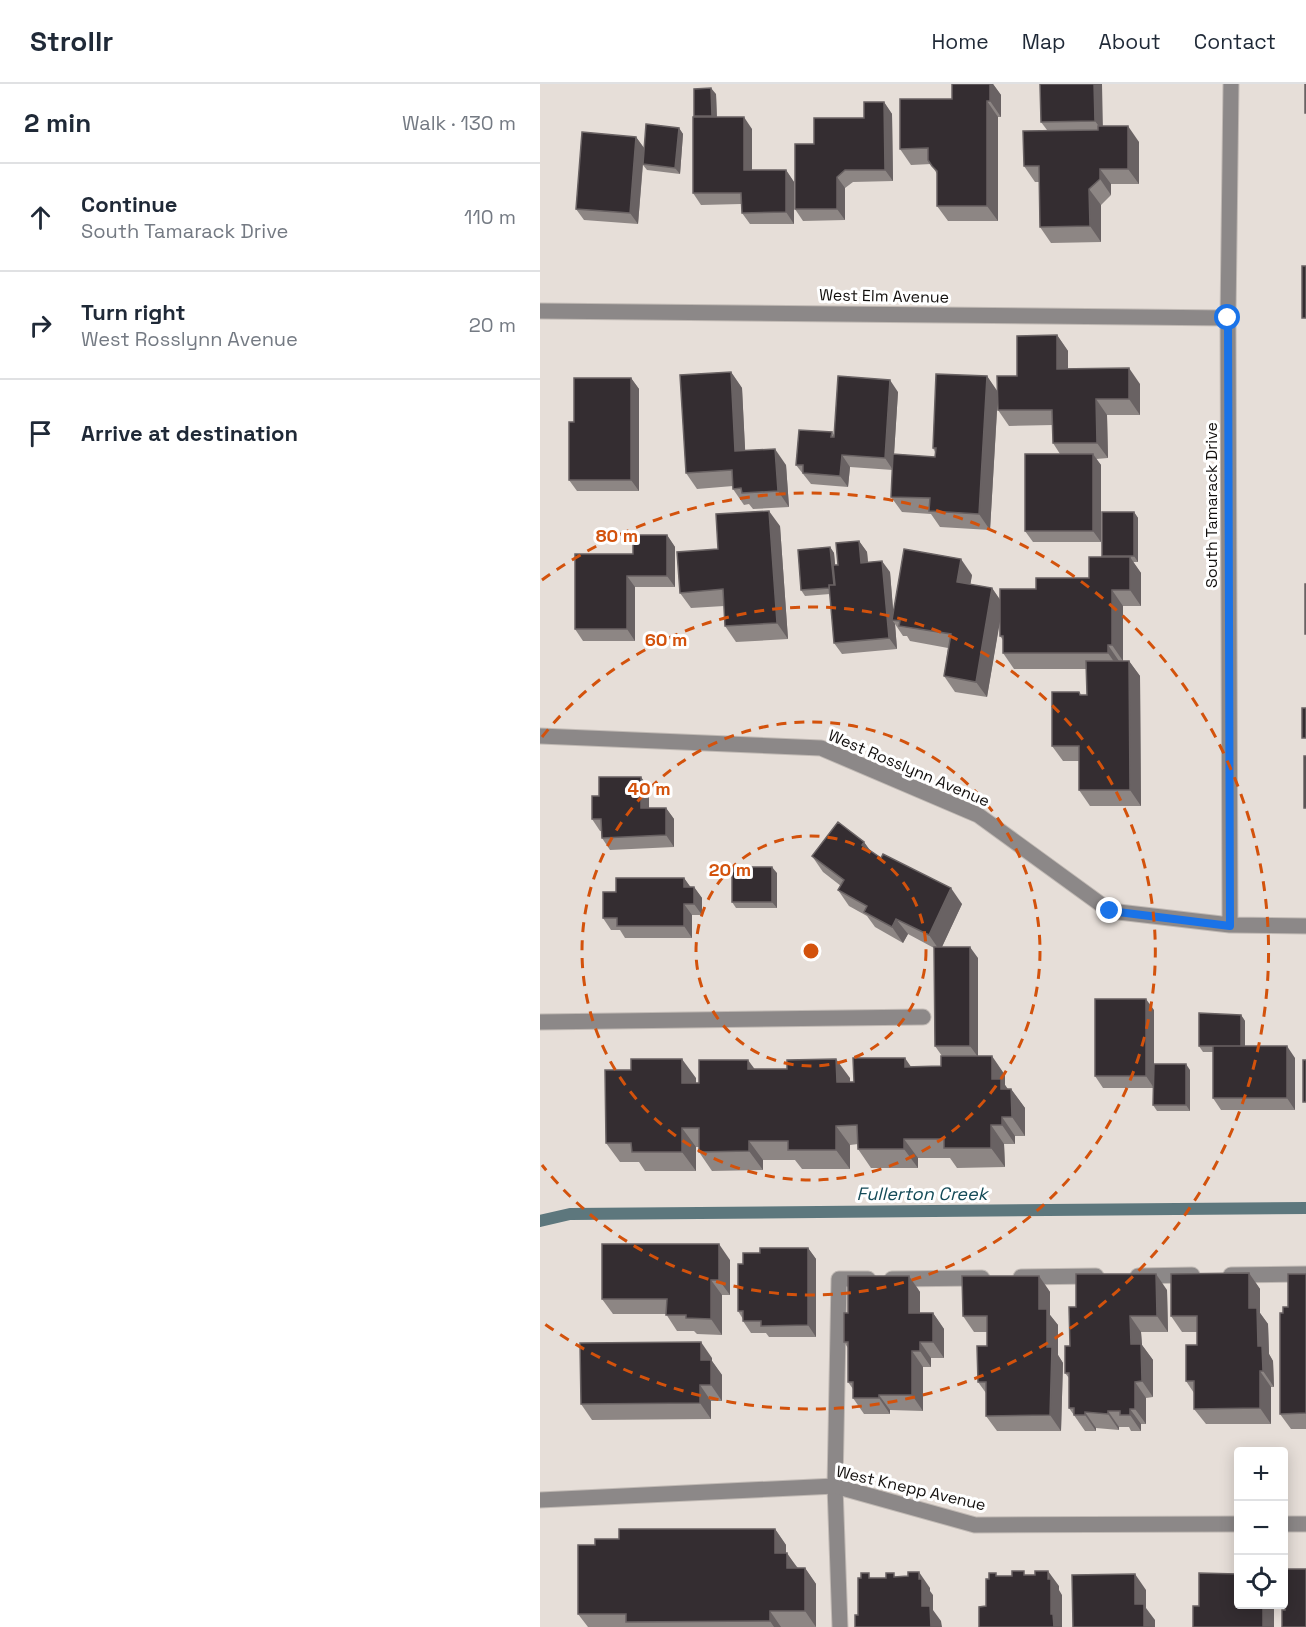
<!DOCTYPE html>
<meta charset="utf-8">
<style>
body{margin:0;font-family:"Space Grotesk",sans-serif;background:#f2f2f3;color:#1f2937}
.controls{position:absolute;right:18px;bottom:18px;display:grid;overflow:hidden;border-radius:6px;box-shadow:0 3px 15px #0003}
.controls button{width:54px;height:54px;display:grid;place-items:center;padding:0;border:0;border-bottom:2px solid #e0e1e3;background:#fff;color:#1f2937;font:30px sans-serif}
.stop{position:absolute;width:18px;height:18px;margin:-14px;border:4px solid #1a73e8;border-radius:50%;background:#fff}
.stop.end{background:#1a73e8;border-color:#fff;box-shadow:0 2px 6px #0008}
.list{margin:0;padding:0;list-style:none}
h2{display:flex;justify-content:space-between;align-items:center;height:78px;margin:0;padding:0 24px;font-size:26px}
h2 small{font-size:20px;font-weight:400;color:#747a83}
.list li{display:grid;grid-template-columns:39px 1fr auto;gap:18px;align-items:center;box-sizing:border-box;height:108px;padding:0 24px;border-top:2px solid #e0e1e3}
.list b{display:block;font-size:22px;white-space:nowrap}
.list p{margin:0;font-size:20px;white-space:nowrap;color:#747a83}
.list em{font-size:20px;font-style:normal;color:#747a83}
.icon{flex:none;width:33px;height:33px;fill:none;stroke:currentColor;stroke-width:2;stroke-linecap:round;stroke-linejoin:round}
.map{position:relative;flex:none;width:766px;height:1543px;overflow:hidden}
header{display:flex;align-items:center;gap:36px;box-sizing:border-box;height:84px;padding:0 30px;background:#fff;border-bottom:2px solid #e0e1e3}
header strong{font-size:28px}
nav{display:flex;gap:33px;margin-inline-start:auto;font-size:21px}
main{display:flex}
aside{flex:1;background:#fff}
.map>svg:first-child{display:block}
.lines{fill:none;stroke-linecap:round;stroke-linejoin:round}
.stream{stroke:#5d777d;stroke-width:12}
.lane-casing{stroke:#c0b9b4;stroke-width:17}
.street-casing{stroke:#c0b9b4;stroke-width:17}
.lane{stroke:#8c8888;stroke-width:15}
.street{stroke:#8c8888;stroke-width:15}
.wall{fill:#8d8684}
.shaded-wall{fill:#696263}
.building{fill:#342d31;stroke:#696263;stroke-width:1.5}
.route{stroke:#1a73e8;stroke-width:8}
.ring{fill:none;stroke:#d3520c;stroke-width:3;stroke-dasharray:10 8}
.labels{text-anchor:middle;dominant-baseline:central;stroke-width:6;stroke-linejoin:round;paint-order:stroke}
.street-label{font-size:16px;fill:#13100e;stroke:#fff}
.water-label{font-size:18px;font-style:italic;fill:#134a57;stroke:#fff}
.centre{fill:#d3520c;stroke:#fff;stroke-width:3}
.ring-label{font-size:18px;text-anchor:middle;font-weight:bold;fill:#d3520c;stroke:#fff;stroke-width:6;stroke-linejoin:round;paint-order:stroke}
</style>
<header>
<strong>Strollr</strong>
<nav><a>Home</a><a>Map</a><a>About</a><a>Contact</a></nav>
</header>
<main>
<aside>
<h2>2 min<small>Walk · 130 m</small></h2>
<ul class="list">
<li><svg class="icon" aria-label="ahead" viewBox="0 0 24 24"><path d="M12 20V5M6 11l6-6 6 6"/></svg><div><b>Continue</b><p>South Tamarack Drive</p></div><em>110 m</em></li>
<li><svg class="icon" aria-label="right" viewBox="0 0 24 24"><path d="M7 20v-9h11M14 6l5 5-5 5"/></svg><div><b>Turn right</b><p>West Rosslynn Avenue</p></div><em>20 m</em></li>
<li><svg class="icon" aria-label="arrive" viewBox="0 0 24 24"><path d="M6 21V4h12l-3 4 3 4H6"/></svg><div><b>Arrive at destination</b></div></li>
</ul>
</aside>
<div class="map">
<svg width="766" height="1543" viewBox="0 0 766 1543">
<rect width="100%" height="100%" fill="#e6ded8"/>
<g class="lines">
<!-- stream -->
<path class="stream" d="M0 1137 30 1130 766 1124"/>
<!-- lane casing -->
<g class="lane-casing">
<path id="lane" d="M0 938 383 933
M691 1191 766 1190
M598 1192 652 1191
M481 1193 556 1192
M352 1195 442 1194
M300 1543 295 1402 299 1195H328"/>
</g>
<!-- street casing -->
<g class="street-casing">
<path id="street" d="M0 227 688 234
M0 652 281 664 438 731 570 827 690 841 766 842
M690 841 688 234 691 0
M0 1416 295 1402 435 1441 698 1440
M744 1440H766"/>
</g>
<!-- lane -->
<use href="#lane" class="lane"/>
<!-- street -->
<use href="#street" class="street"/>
</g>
<!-- wall -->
<path class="wall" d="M412 0H453L461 11V33H458V137H408L397 122V90L391 80 371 81 360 65 412 15Z
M500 0 563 42 599 58V100H571V111L561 121V158L511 159 500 143 499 98H495L484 82 507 46 501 38Z
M176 10 177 33 212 45V86H246L254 98V140H210L202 129 201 120 161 121 153 109 154 32Z
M344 18 352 30 353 97 313 98 305 104V136L263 137 255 125 274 60 324 34Z
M139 44 143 50 140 90 107 86 103 81 98 140 44 136 36 125 96 53 104 64Z
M517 251 528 267V285L600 300V331H567L568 374 556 375 561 381V458H493L485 447 520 370 513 359V341L469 342 458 326V311L450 446 400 443 391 430 362 428 351 413 353 386 310 383 308 403 271 400 256 381 292 348 294 351 358 308 354 370 395 373V368L393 364 447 292 457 308 477 292Z
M191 288 202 304 205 367 246 381 249 423 213 425 209 420 204 421 193 405V402L157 405 146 389Z
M91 294 99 305V407H37L29 396 34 338Z
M594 428 598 434V478H593L601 489V522H583V577H589L600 592 601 722H550L539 706V677H523L512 662 542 611H547L546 585H474L463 569V556L460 552V535L447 613 415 608 404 592 408 564 370 557 367 552H363L355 540 357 565 302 570 294 559 290 510 265 512 261 506 290 463 294 469 295 481H298L319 457 327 468 328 478 350 488 353 527 432 491 430 501 452 504 460 516 496 505 549 494 562 473V472Z
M240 442 248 555 196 558 185 542 184 522 151 524 140 509Z
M127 451 135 463V503H95V557H43L35 545 93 470Z
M109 704V724H126L134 735V763L70 766 62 754 61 747H60L52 735 59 712Z
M324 758 329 766 341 774 422 820 402 863 438 874V972L465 991V1001L468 1005H471L485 1024V1052H475V1060H464L465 1083 417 1084 410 1074H378V1084H331L318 1065V1060L310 1061V1085H262L255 1076H223V1086L172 1087 159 1068V1063H156V1087H105L99 1078H80L66 1059 156 994V999H159L215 985 310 994V998H314L371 983 401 982 402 972 395 962 394 864 368 850 363 859 335 843 327 832 309 822 298 806 301 802 283 788 272 772Z
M237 789V824H196L192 818Z
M144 794 150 803H154L162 814V831H152V854H85L80 846H71L63 834 76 808Z
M614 926V980L650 986V1027H617L613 1021V1004H563L555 992Z
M701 931 705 937V962L755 974V1026H681L673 1014V968H663L659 962Z
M268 1164 276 1175V1253H229L226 1249H211L203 1237V1235L198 1227 203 1180 220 1169Z
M190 1176V1211H182V1251L157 1250 154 1247H137L126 1230H73L62 1215Z
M709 1189 720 1205V1229L728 1240 729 1270 733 1277 734 1303H731V1340H666L654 1325V1309L646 1297 657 1261V1248H642L631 1232Z
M766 1190V1345H751L740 1330 743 1229 748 1223Z
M369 1192 380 1208V1229H393L404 1245V1274H391V1283H383V1327L350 1326V1330H324L313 1314V1305L308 1298V1264L304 1258 308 1229Z
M499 1192 510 1208V1231L518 1241V1271L523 1279 521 1347H457L446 1332V1309L438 1298 447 1262V1248H434L423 1232Z
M627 1206 628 1248H601L602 1261 613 1276V1313L606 1314V1340H601V1347H591L589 1343H579V1346L556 1344V1347H545L529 1324V1294L525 1289 536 1223Z
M172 1274V1277L182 1291V1317H171V1335L52 1336 41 1320Z
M235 1445 246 1461V1469L258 1484H265L276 1500V1543H48L38 1530 55 1461 79 1455Z"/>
<!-- shaded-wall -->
<path class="shaded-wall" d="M450 0H453L461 11V33L450 17Z
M554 0H562L563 48 555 37Z
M171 4 176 10 177 38 172 32Z
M447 17 458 33V137L447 122Z
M344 18 352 30 353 97 345 86Z
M204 33 212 45V98L204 86Z
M588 42 599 58V100L588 85Z
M139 44 143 50 140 90 135 84Z
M96 53 104 64 98 140 90 129Z
M560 85 571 100V111L560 95Z
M246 86 254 98V140L246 128Z
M297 93 305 104V136L297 125Z
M549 105 561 121V158L550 142Z
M517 251 528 267V301L517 285Z
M589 284 600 300V331L589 315Z
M191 288 202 304 206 383 195 367Z
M447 292 458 308 450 446 439 430Z
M91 294 99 305V407L91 396Z
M350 296 358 308 353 386 345 374Z
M556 315 567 331 568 374 557 359Z
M235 365 246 381 249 423 238 407Z
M553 370 561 381V458L553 447Z
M302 371 310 383 308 403 300 392Z
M229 427 240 442 248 555 237 539Z
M594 428 598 434V478L594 472Z
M127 451 135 463V503L127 492Z
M319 457 327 468 329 490 321 479Z
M290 463 294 469 298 510 294 504Z
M590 473 601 489V522L590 506Z
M421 475 432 491 428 514 417 498Z
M342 477 350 488 354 536H352L355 540 357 565 349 554Z
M87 492 95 503V557L87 545Z
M452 504 463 520 447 613 436 598Z
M572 506 583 522V577L572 561Z
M568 561 579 577V585L568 569Z
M589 577 600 592 601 722 590 706Z
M101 693 109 704V735L101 724Z
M126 724 134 735V763L126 751Z
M324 758 335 773 322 761Z
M232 783 237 789V824L232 818Z
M144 794 152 805 144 803Z
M154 803 162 814V831L154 820Z
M411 804 422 820 400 867 389 851Z
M144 820 152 831V854L144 842Z
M356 835 368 850 363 859 352 843Z
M430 863 438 874V973L430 962Z
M606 915 614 926V1004L606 992Z
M701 931 705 937V969L701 963Z
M747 962 755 974V1026L747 1014Z
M452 972 465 991V1001L471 1010V1005L485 1024V1052L472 1033 452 995Z
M365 974 378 993 365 983Z
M142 975 156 994V1018L142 999Z
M296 975 310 994V1017L297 998Z
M208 976 222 995 208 985Z
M646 980 650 986V1027L646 1021Z
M462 1033 475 1052V1060L462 1041Z
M451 1041 464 1060 465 1083 451 1064Z
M296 1042 310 1061V1085L296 1066Z
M142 1044 156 1063V1087L142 1068Z
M364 1055 378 1074V1084L364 1065Z
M209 1057 223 1076V1086L209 1067Z
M179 1160 190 1176V1211L179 1196Z
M268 1164 276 1175V1253L268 1241Z
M709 1189 720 1205V1229L728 1240 729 1270 733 1277 734 1303 723 1287 709 1224Z
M616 1190 627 1206 628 1248 617 1232Z
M369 1192 380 1208V1245L369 1229Z
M499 1192 510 1208V1231L518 1241V1271L523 1279 521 1347 510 1331 507 1263 499 1225Z
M171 1196 182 1211V1251L171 1235Z
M393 1229 404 1245V1274L393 1258Z
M590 1232 601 1248 602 1261 613 1276V1313L602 1297 591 1260Z
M161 1258 172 1274V1277L182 1291V1317L171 1301 161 1276Z
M380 1258 391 1274V1283L380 1267Z
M372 1267 383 1283V1327L372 1311Z
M720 1287 731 1303V1340L720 1324Z
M595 1298 606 1314V1340L595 1325Z
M160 1301 171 1317V1335L160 1319Z
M339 1311 350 1326V1330L339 1314Z
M590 1325 601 1340V1347L590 1331Z
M568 1327 579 1343V1346L568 1330Z
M545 1328 556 1344V1347L545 1331Z
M235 1445 246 1461V1485L235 1469Z
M247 1469 258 1485 247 1484Z
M265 1484 276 1500V1543L265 1527Z
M508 1487 519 1502V1506L522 1511V1543H514L511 1530Z
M379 1488 390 1504V1507L393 1511V1526L401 1537 402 1543H391L382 1522Z
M595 1490 606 1506V1524L615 1536V1543H604L595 1520Z
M723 1521H734V1543H723Z
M230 1527 241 1543H234L230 1537Z"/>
<!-- building -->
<path class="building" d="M412 0H450V17H447V122H397V87L392 82 388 76V64L360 65V15H412Z
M500 0H554L555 37 501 38Z
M765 0H766V29H765Z
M171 4 172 32H154V5Z
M324 18H344L345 86H305L297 93V125H255V60H274V34H324Z
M153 33H204V86H246V128L202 129 201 109H153Z
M106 40 139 44 135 84 103 80Z
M558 42H588V85H560V95L549 105 550 142 500 143 499 82H484L483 47 558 46Z
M42 48 96 53 90 129 36 125Z
M762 182H766V234H762Z
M517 251V285L589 284V315H556L557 359H513L512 326H458L457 292H477V252Z
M191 288 195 367 235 365 238 407 202 409 201 404 193 405 192 386 146 389 140 291Z
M396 290 447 292 439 430 389 427 390 414 351 413 353 370 395 373 396 364H393Z
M298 292 350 296 345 374 302 371 300 392 263 389V381H256L259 346 292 348 291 353H294Z
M34 294H91V396H29V338H34Z
M485 370H553V447H485Z
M229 427 237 539 185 542 183 505 140 509 137 468 178 465 176 430Z
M562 428H594V472H562Z
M93 451H127V492H87V545H35V470H93Z
M319 457 321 479 342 477 349 554 294 559 289 501H295L293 481H298L296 459Z
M290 463 294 501H289V504L261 506 258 466Z
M364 465 421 475 417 498 452 504 436 598 404 592 411 550 359 542 360 537 352 536Z
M549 473H590V506H572V561H568V569H463V552H460V505H496V494H549Z
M765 500H766V550H765Z
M546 577H589L590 706H539V662H512V608H539L540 611H547Z
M762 624H766V654H762Z
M764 672H766V724H764Z
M59 693H101V724H126V751L62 754 61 735H52V712H59Z
M298 738 324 758 322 761 341 774 343 770 411 804 389 851 356 835 352 843 324 828 327 822 298 806 304 796 272 772Z
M192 783H232V818H192Z
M76 794H144V803H154V820H144V842H77V834H63V808H76Z
M394 863H430V962H395Z
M555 915H606V992H555Z
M659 929 701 931V962H659Z
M673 962H747V1014H673Z
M401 972H452V995H461V1005H471L472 1033H462V1041H451V1064H404V1055H364V1065H318L317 1041 296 1042V1066H248V1057H209V1067L159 1068V1044H142V1068H92L91 1059H66L65 986H91V975H142V999H159V976H208V985H247V976L296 975 297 998H314L313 974H365V983L401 982Z
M763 976H766V1018H763Z
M614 980H646V1021H613Z
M62 1160H179V1196H171V1235L146 1234V1231H126L127 1215H62Z
M220 1164H268V1241L221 1242V1237H203V1227H198V1180H203V1169H220Z
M709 1189V1224H717L718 1262H722L723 1287H720V1324L654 1325V1297H646V1261H657V1232H631V1190Z
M536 1190H616L617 1232H590L591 1260H601L602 1297 595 1298V1325H590V1331H580V1327H568V1330L545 1328V1331H534V1324H529V1289H525V1262H530L529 1223H536Z
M748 1190H766V1329L740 1330V1229H743V1223H748Z
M308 1192H369V1229H393V1258H380V1267H372V1311H339V1314H313V1298H308V1258H304V1229H308Z
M422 1192H499V1225H507V1263H512L510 1331 446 1332V1298H438L437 1262H447V1232H423Z
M161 1258V1276H171V1301H160V1319L41 1320 40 1259Z
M79 1445H235V1469H247V1484H265V1527H230V1537L86 1538V1530H38V1461H55V1455H79Z
M698 1485 699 1521H723V1543H653V1522H659V1489L698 1490Z
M745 1485H766V1543H742V1526H745Z
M472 1487H484V1491H495V1487H508V1495H511V1530H513L514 1543H439V1523L446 1522V1495H449V1489H456V1492H472Z
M368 1488H379V1495H382V1522H390L391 1543H315V1531H318V1494H321V1489H329V1494H346V1489H354V1493L368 1492Z
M595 1490V1520H604V1543H533L532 1491Z"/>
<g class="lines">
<!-- route -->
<path class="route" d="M570 827 690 842 688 234"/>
</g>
<!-- distance rings -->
<g class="ring">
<circle cx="271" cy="867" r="115"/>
<circle cx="271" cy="867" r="229"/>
<path d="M2 653A344 344 0 1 1 2 1081"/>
<path d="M2 496A458 458 0 1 1 2 1238"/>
</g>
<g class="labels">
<!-- street labels -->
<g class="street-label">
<text transform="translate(344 212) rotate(1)">West Elm Avenue</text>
<text transform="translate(671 421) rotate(-90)">South Tamarack Drive</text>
<text transform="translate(369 684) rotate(23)">West Rosslynn Avenue</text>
<text transform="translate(371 1404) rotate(13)">West Knepp Avenue</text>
</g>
<!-- water labels -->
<g class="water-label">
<text x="382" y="1109">Fullerton Creek</text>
</g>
</g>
<circle cx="271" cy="867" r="9" class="centre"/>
<g class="ring-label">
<text x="77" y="458">80 m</text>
<text x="126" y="562">60 m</text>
<text x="109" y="711">40 m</text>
<text x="190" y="792">20 m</text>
</g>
</svg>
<div class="controls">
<button>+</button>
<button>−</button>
<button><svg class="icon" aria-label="locate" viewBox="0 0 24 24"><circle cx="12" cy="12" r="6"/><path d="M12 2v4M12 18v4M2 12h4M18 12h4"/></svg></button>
</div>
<div class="stop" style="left:688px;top:234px"></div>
<div class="stop end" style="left:570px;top:827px"></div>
</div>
</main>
